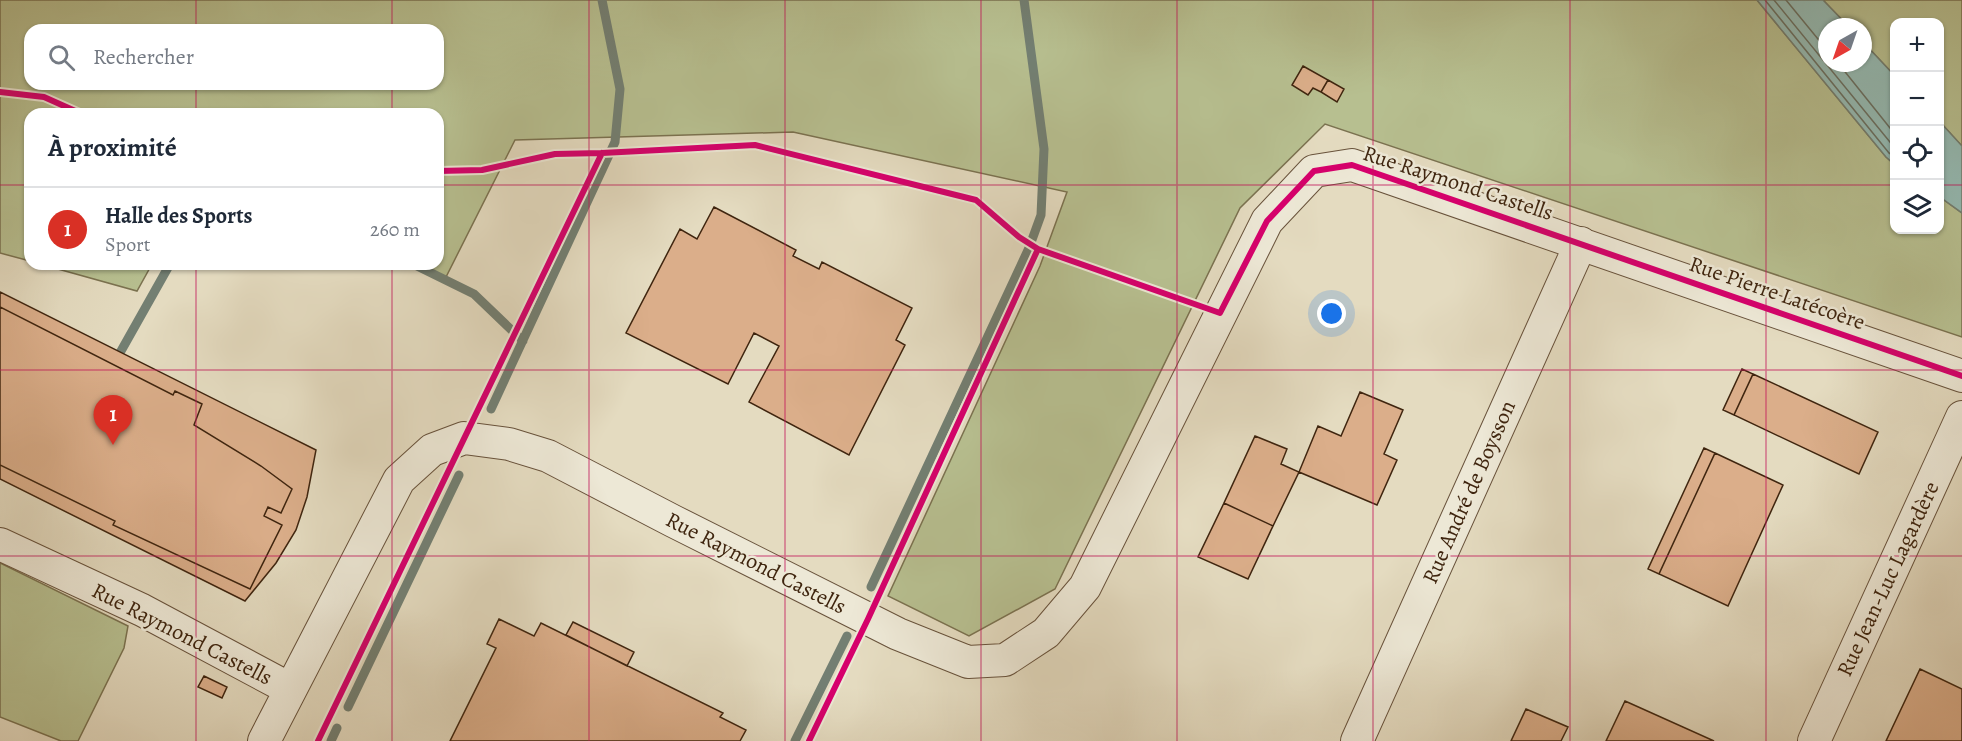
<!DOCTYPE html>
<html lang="fr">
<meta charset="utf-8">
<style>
body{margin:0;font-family:Alegreya,serif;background:#f6f6f7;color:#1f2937}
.controls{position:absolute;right:18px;top:18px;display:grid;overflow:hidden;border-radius:12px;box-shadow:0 2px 4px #0004}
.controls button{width:54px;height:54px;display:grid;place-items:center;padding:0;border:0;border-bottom:2px solid #e0e1e3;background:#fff;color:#1f2937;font:30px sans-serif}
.compass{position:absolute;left:1818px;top:18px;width:54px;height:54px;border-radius:50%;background:#fff;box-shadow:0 2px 4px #0004;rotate:220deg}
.you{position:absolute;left:1332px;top:314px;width:21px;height:21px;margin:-15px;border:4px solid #fff;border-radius:50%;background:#1a73e8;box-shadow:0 0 0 9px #1a73e833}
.badge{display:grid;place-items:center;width:39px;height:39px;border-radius:50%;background:#d93025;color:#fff;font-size:20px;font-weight:700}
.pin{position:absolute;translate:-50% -50px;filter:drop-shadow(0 2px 3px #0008)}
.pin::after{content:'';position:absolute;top:32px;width:21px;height:18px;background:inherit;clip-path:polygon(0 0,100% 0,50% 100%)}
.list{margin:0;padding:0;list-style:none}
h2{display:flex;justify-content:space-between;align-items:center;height:78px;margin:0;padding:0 24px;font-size:26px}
h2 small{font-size:20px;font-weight:400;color:#747a83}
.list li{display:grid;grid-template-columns:39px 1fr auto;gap:18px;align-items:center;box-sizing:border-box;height:84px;padding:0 24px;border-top:2px solid #e0e1e3}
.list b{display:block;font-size:22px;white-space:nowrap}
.list p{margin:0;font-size:20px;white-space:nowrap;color:#747a83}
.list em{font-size:20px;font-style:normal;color:#747a83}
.icon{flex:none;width:33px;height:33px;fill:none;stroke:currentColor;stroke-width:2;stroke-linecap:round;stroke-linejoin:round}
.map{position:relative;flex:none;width:1962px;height:741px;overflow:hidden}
.search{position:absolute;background:#fff;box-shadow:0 2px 4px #0004;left:24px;top:24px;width:420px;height:66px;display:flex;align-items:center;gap:15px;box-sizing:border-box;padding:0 21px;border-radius:18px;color:#747a83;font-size:22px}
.panel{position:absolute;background:#fff;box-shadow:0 2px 4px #0004;left:24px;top:108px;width:420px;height:162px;border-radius:18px}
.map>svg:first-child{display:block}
.green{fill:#b7bf90;stroke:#7b7250;stroke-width:1.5;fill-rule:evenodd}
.water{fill:#95bbb4;stroke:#737f72;stroke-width:1.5}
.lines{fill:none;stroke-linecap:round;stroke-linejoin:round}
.shore{stroke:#6a7062;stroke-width:1.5}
.stream{stroke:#737f72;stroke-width:9}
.building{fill:#dbae8a;stroke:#3f250f;stroke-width:1.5}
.minor-casing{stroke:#68523b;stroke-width:34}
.minor{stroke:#ede8d6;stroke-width:32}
.cycleway-casing{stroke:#ede8d6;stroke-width:10}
.cycleway{stroke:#d6006c;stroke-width:6}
.grid{fill:none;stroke:#c2185b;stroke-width:1.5;stroke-opacity:0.55}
.labels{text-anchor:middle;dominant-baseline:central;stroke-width:5;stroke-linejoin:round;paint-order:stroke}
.street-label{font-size:22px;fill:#3f250f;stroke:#ede8d6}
</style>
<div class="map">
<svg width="1962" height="741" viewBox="0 0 1962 741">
<rect width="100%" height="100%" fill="#e4dbc0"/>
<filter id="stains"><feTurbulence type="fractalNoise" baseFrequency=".00333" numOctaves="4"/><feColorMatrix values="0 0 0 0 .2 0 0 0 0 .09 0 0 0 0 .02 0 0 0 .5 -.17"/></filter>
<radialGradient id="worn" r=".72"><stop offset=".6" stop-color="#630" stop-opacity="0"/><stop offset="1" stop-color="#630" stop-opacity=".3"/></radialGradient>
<!-- green -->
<path class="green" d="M0 0H1757L1886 157 1894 164V230H1940V197L1962 213V337L1325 124 1240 208 1055 589 969 636 888 596 1040 266 1067 192 793 132 515 140 444 281 407 264H438V114H30V261L0 253ZM30 30H438V84H30Z
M1823 0H1962V146L1940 122V22H1894V75L1863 42V27H1849Z
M40 264H152L137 291Z
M0 563 128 626 124 648 78 741H61L0 717Z"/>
<!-- water -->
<path class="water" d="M1757 0H1823L1849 27H1827V63H1863V42L1894 75V164L1886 157Z
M1940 122 1962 146V213L1940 197Z"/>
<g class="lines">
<!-- shore -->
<path class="shore" d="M1765 0 1889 153 1894 156
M1774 0 1894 147
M1786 0 1827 50
M1838 63 1894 133"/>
<!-- stream -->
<path class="stream" d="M413 264 474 294 523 341
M121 351 170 264
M491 409 615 142 620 89 602 0
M871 587 1029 248 1041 215 1044 149 1024 0
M348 707 459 475
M331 741 337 728
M795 741 847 636"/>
</g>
<!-- building -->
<path class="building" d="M1303 66 1328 80 1321 92 1313 88 1308 95 1292 85Z
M1328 80 1344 89 1337 102 1321 92Z
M714 207 796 250 793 256 819 269 822 262 912 308 896 340 905 345 849 455 749 402 779 346 754 333 728 384 626 333 680 229 697 239Z
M0 292 316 450 307 497 296 530 276 563 245 601 0 479V465L115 521 113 525 250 589 282 525 264 516 268 507 281 513 292 489 261 466 194 425 202 404 175 391 173 395 0 307Z
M0 307 173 395 175 391 202 404 194 425 261 466 292 489 281 513 268 507 264 516 282 525 250 589 113 525 115 521 0 465Z
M1742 369 1753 374 1734 415 1723 410Z
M1753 374 1878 432 1859 474 1734 415Z
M1360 392 1403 410 1384 454 1397 460 1377 505 1299 472 1318 426 1341 436Z
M1255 436 1287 449 1281 464 1299 472 1273 526 1224 503Z
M1704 448 1715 453 1659 574 1648 569Z
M1715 453 1783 485 1728 606 1659 574Z
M1224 503 1273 526 1248 579 1198 557Z
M499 619 534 636 541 623 723 713 720 717 746 730 740 741H450L496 648 487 644Z
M573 622 634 652 627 666 566 635Z
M1920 669 1962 689V741H1886Z
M204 676 227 687 222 698 198 687Z
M1625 701 1714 741H1606Z
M1526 709 1568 727 1561 741H1511Z"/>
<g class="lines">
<!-- minor casing -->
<g class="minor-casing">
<path id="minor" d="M0 544 142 610 290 689
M264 741 399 480 432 450 464 438 509 444 548 456 673 521 898 634 968 662 1005 660 1046 633 1085 587 1267 221 1314 171 1352 165 1962 376
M1357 741 1581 243
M1814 741 1962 417"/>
</g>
<!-- minor -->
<use href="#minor" class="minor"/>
<!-- cycleway casing -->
<g class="cycleway-casing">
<path id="cycleway" d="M0 92 44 97 82 114
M438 171 482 170 555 154 602 153 755 145 976 200 1019 237 1038 249 1220 313 1267 221 1314 171 1352 165 1962 376
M318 741 602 153
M809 741 868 619 1038 249"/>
</g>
<!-- cycleway -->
<use href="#cycleway" class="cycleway"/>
</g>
<!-- grid -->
<path class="grid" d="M196 0V30M392 0V30M589 0V741M785 0V741M981 0V741M1177 0V741M1373 0V741M1570 0V741M1766 0V741M196 84V114M392 84V114M0 185H30M438 185H1894M1940 185H1962M196 264V741M392 264V741M0 370H1962M0 556H1962"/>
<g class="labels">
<!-- street labels -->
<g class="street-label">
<text transform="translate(1458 183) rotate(18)">Rue Raymond Castells</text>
<text transform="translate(1777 293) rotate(19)">Rue Pierre Latécoère</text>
<text transform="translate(1469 492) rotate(-66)">Rue André de Boysson</text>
<text transform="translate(756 563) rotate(27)">Rue Raymond Castells</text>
<text transform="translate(1888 579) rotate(-65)">Rue Jean-Luc Lagardère</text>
<text transform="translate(182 634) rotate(27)">Rue Raymond Castells</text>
</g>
</g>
<rect width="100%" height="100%" filter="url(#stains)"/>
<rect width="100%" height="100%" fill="url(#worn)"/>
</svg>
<div class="controls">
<button>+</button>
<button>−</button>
<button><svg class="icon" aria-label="locate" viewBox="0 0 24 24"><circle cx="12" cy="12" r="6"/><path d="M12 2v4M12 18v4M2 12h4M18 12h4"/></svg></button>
<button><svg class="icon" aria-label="layers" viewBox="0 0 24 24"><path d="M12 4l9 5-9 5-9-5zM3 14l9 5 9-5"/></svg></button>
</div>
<svg class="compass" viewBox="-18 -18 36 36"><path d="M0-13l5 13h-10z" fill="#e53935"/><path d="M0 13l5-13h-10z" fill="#747a83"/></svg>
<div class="you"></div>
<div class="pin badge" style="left:113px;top:445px">1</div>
<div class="search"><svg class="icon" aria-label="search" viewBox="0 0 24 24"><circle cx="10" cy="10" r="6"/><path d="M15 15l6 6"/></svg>Rechercher</div>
<section class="panel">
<h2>À proximité<small></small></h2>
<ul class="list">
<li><span class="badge">1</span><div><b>Halle des Sports</b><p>Sport</p></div><em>260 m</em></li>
</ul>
</section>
</div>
